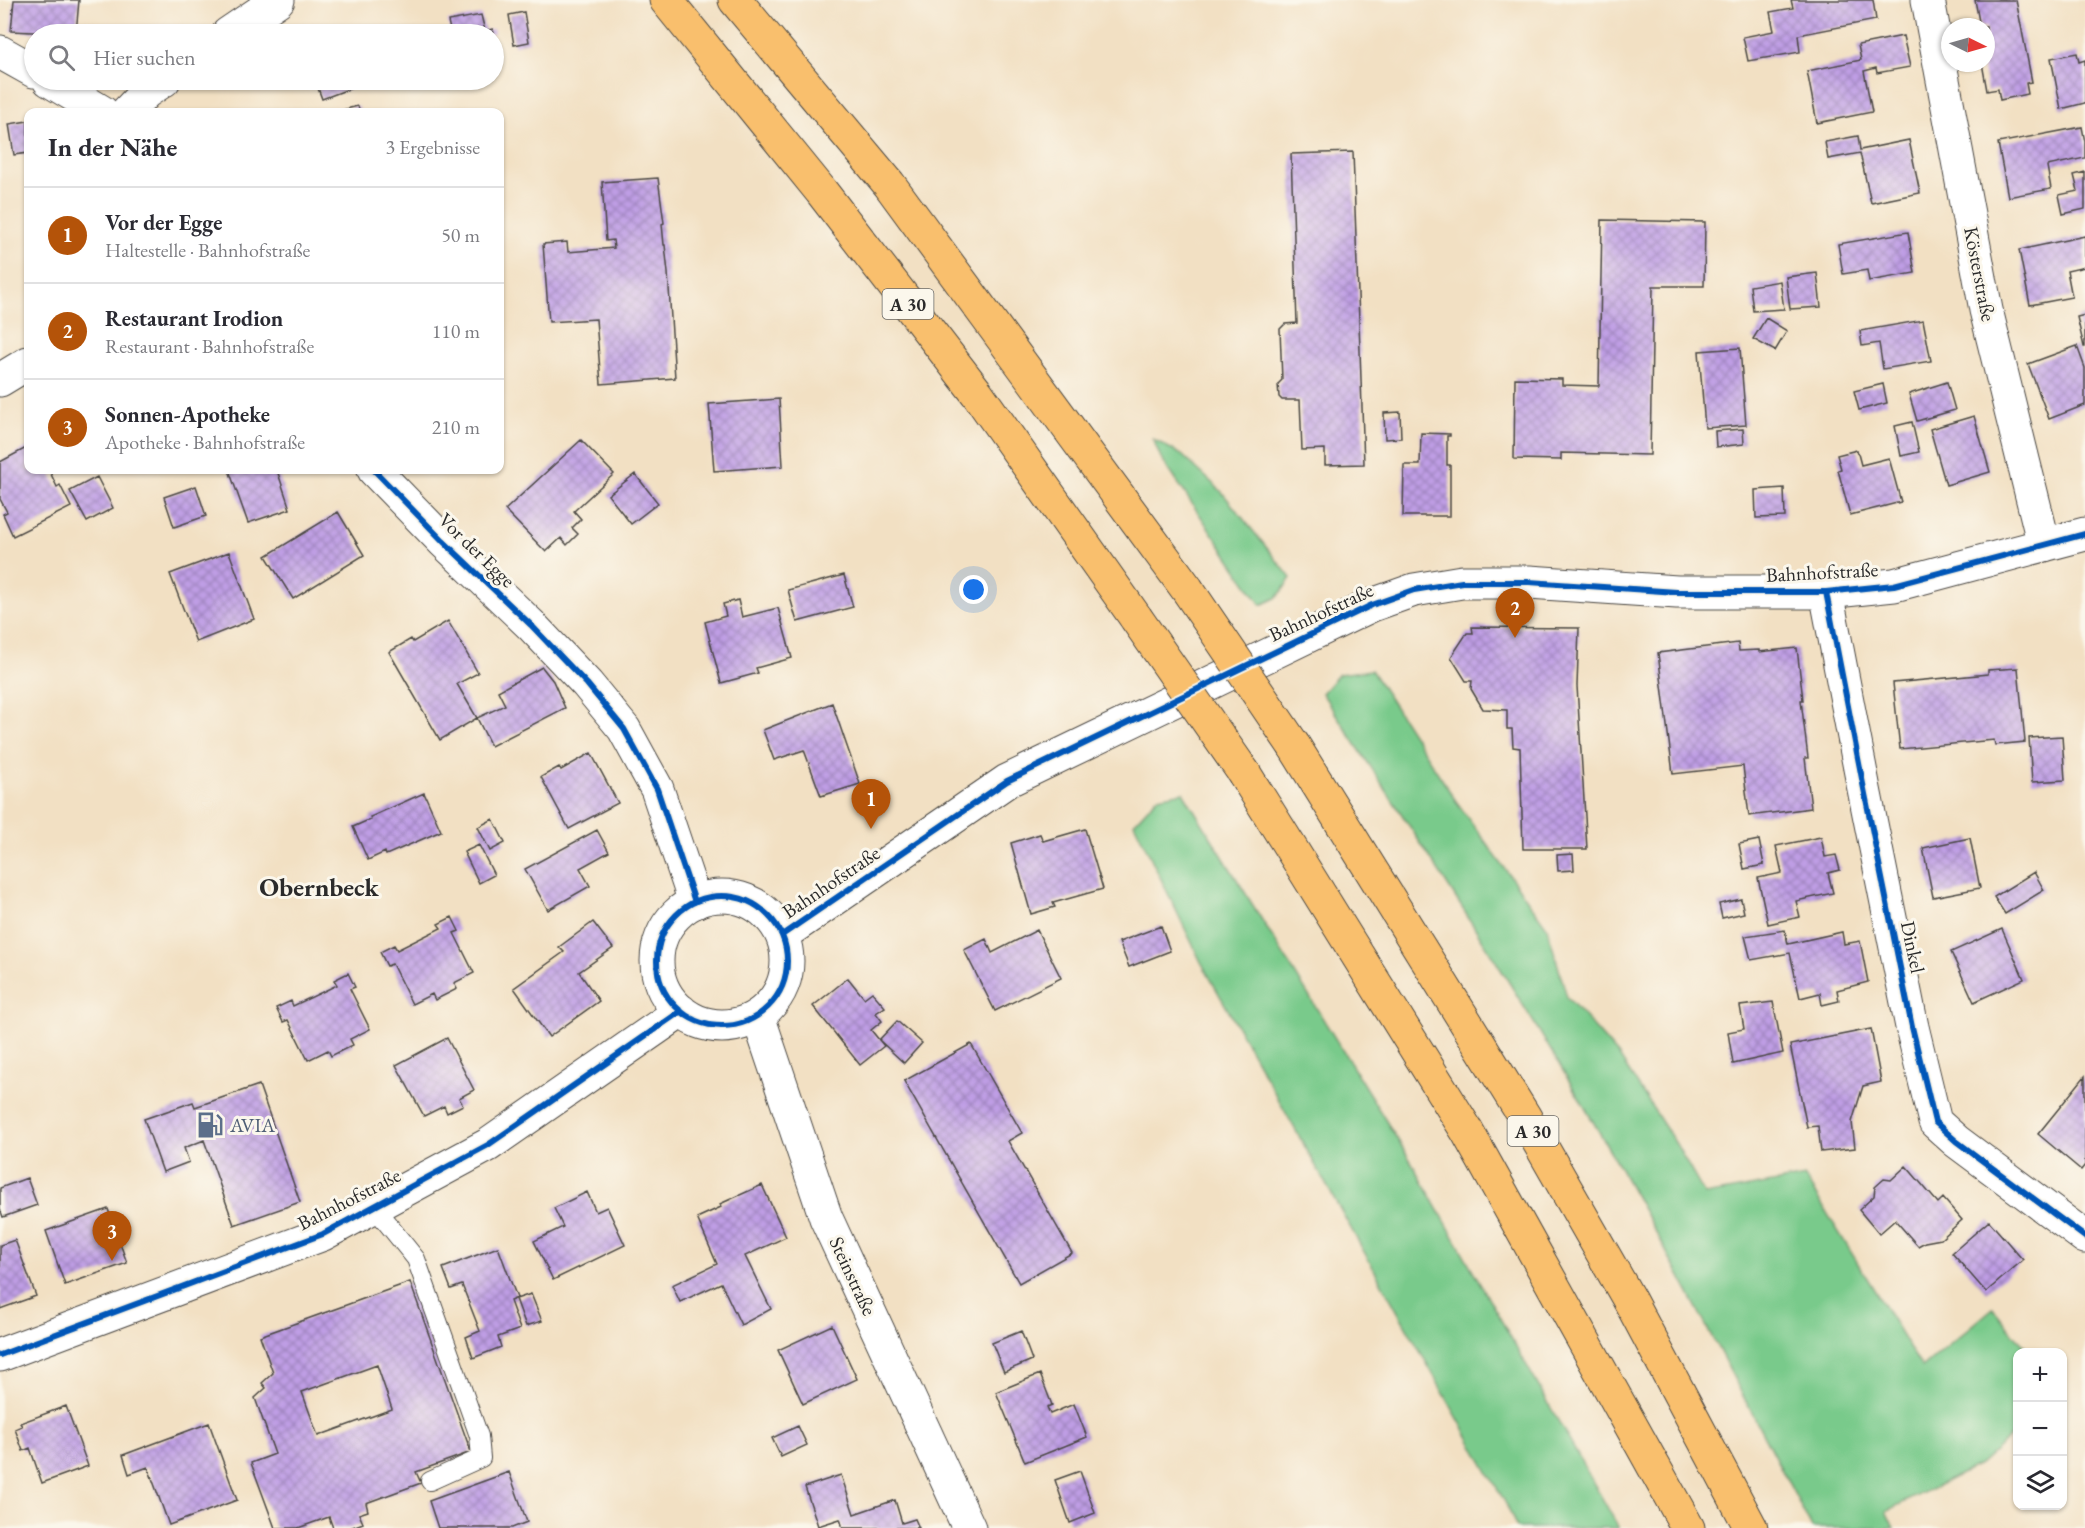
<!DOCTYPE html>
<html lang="de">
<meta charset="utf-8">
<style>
body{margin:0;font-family:"EB Garamond",serif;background:#f2f2f3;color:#2b2b33}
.controls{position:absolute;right:18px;bottom:18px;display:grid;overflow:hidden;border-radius:12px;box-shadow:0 2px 4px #0004}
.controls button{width:54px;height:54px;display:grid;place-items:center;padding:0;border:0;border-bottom:2px solid #e1e1e2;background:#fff;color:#2b2b33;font:30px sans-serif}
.compass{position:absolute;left:1941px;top:18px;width:54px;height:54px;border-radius:50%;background:#fff;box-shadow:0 2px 4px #0004;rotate:95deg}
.you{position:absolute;left:974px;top:590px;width:21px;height:21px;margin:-15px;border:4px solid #fff;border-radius:50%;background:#1a73e8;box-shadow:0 0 0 9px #1a73e833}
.badge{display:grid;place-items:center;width:39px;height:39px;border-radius:50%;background:#b45309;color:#fff;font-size:20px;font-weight:700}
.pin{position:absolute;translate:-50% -50px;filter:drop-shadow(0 2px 3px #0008)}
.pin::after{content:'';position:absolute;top:32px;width:21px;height:18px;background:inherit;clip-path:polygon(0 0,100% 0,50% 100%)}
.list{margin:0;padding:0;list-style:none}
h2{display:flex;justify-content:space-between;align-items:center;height:78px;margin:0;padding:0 24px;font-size:26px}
h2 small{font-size:20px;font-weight:400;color:#7c7c81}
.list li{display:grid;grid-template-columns:39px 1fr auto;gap:18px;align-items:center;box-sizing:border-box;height:96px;padding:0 24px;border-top:2px solid #e1e1e2}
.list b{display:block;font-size:22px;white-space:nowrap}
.list p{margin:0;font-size:20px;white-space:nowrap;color:#7c7c81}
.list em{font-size:20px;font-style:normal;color:#7c7c81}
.icon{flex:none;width:33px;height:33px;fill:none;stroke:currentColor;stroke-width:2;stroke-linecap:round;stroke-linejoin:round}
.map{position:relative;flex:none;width:2085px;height:1528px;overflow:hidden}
.search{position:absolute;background:#fff;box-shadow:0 2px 4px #0004;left:24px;top:24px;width:480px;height:66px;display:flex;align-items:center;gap:15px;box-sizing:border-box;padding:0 21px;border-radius:33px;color:#7c7c81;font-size:22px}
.panel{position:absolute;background:#fff;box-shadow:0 2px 4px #0004;left:24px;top:108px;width:480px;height:366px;border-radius:12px}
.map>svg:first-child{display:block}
.green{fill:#79ca8b;stroke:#527a5b;stroke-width:1.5}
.building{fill:url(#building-cross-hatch);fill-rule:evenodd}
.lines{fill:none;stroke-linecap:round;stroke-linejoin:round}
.service-casing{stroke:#494642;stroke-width:20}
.minor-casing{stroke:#494642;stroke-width:35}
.tertiary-casing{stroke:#494642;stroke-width:35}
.motorway-casing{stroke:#494642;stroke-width:35}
.service{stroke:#fff;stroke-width:18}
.minor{stroke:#fff;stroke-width:33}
.tertiary{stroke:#fff;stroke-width:33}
.motorway{stroke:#f9bf6d;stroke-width:33}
.motorway-bridge-casing{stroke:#494642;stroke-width:35;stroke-linecap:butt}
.motorway-bridge{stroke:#f9bf6d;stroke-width:33}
.cycleway-casing{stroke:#fbf7ec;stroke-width:10}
.cycleway{stroke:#0057b8;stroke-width:6}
.labels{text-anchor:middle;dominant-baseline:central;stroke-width:6;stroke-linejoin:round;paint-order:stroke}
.shield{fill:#fbf7ec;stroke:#696865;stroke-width:1.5}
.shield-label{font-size:18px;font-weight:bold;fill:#2b2b2b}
.street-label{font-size:20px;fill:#2b2b2b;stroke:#fbf7ec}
.service-label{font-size:20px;fill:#4e5e75;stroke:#fbf7ec;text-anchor:start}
.district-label{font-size:26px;font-weight:bold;fill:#2b2b2b;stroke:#fbf7ec}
</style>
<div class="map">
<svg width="2085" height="1528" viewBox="0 0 2085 1528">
<defs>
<pattern id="building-cross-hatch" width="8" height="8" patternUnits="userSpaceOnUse" patternTransform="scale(1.5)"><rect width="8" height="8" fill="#bf9ee5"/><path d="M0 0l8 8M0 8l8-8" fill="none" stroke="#9b81ba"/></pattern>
</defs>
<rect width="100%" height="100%" fill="#fbf7ec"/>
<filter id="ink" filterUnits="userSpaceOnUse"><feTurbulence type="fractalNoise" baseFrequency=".0167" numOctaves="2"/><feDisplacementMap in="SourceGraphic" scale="12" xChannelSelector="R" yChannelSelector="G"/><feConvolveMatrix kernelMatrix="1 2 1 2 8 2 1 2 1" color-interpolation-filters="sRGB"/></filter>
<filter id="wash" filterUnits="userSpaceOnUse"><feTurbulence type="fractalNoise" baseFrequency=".008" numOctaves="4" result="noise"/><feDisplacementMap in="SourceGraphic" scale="24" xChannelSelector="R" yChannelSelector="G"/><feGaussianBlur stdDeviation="1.35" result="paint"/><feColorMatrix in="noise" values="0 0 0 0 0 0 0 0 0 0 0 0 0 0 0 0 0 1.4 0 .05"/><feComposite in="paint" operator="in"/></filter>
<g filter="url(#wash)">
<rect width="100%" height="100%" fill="#f2e0c3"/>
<!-- green -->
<path class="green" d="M1153 439 1182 455 1221 491 1291 578 1278 597 1261 605 1161 458Z
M1371 670 1456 801 1547 927 1567 997 1619 1056 1676 1144 1705 1195 1805 1177 1922 1368 1993 1308 2029 1352H2018L2017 1431 1979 1465 1886 1511 1894 1528H1812C1736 1383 1662 1237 1578 1096 1497 959 1410 826 1322 693L1339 674Z
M1183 792 1412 1163 1619 1528H1517L1506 1504 1201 962 1134 823 1158 797Z"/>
<g id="blocks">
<!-- building -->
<path class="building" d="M14 0H79L76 34 11 31Z
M1791 0H1873L1876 20 1798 35 1800 52 1748 61 1743 37 1774 31 1770 12 1793 8Z
M1975 0H2016L2032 82 2026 83 2028 94 2000 100 1998 89 1987 91 1982 63H1986V27H1980Z
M524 12 529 42 514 45 509 15Z
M481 15 485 31 493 29 494 34H430L450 30 448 21Z
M1903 36 1910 67 1877 73 1876 68 1864 71 1872 112 1817 123 1807 71 1861 60 1858 45Z
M2077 53 2079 62 2085 60V103L2061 109 2051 58Z
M315 80H361L362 84 322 99Z
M358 106 360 112H342V110Z
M28 121V153L14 155 9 124Z
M2082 127 2085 142V158L2047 166 2051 189 2008 197 1998 143Z
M1858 136 1860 150 1909 140 1920 193 1871 203 1860 153 1828 159 1825 142Z
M1353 152 1364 464 1325 465V449L1302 450 1300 400H1282L1279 397 1278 384 1282 380 1280 329 1285 324 1297 323 1291 154Z
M2085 172V209L2063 214 2059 195 2078 191 2074 175Z
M658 178 664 223 662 224 664 245H665L668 273 675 378 601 384 596 319 549 322 543 244 567 242 568 252 614 248 613 240 606 241 602 182Z
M1602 220 1705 222 1704 286H1653L1650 455 1561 453V460L1514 459 1515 378 1562 379V385L1599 386Z
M1908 232 1915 273 1869 281 1867 270 1843 274 1838 244Z
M2085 236V267L2067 271 2072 297 2030 305 2019 250Z
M1817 273 1821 307 1790 309 1786 277Z
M1780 281 1784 309 1753 311 1750 286Z
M2085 315V347H2084L2077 317Z
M1766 318 1787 331 1775 351 1753 339Z
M1923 320 1931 361 1883 369 1879 343 1862 346 1860 331Z
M2077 346 2085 368V405L2049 419 2028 364Z
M1740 348 1746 425 1705 428 1699 351Z
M1947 382 1955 410 1917 421 1909 394Z
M1883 384 1887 403 1859 410 1854 391Z
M779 399 783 466 714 471 709 404Z
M1400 412 1401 438 1385 439 1384 413Z
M1974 416 1990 472 1946 485 1930 429Z
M1912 422 1919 452 1901 456 1895 426Z
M1743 429 1744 444 1716 447 1715 431Z
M1421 433 1450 434V436H1447V465H1450V516H1403L1404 465H1420Z
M581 440 614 474 574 511 581 519 572 528 578 534 567 545 561 538 546 552 505 510Z
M28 447V470H49L57 487 60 485 71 507 13 536 3 514 7 512 0 499V462Z
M1857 450 1861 465 1889 458 1901 502 1850 515 1838 470 1841 469 1837 455Z
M229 470H277L290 509 248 523Z
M635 474 658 503 631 524 608 495Z
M97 477 113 508 87 522 70 491Z
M196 486 206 516 174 527 164 497Z
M1784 488 1785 517 1756 518 1755 490Z
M338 512 364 555 293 599 266 556Z
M229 552 254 619 196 642 170 574Z
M844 575 853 607 797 622 788 590Z
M738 600 742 617 778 608 792 658 756 668 758 673 721 683 705 622 726 616 723 604Z
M448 621 478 673 457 684 477 718 440 740 389 652 411 639 413 642Z
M1472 627 1579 628 1577 686 1587 849H1523L1520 748 1513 747 1512 729H1507V710L1483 709 1471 689 1472 681H1466L1451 657 1467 633H1473Z
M1738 643 1739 651 1759 650V652L1797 648 1803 700H1801L1808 758H1805L1811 808 1749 816 1743 766 1673 774 1658 653Z
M542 667 553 681 565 708 491 746 477 718 505 705 498 691Z
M2018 668 2025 742 1995 745 1994 740 1900 749 1893 683 1988 674V670Z
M832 703 860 784 821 796 804 750 774 760 763 730Z
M2062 736 2065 780 2032 782 2029 738Z
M591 753 618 803 569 829 541 777 559 767 561 770Z
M424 793 441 831 386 855 385 852 368 860 353 827 371 819 370 817Z
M493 819 505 843 490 851 478 827Z
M1085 829 1103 889 1053 903 1055 907 1031 914 1011 843 1040 834 1043 841Z
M597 830 609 852 580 868 590 886 548 910 525 869Z
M1821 837 1825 857 1836 855 1840 870 1828 873 1833 893 1796 901 1800 917 1768 924 1758 878 1782 873 1776 846Z
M1970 838 1980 888 1933 897 1923 848Z
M1759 840 1764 865 1744 869 1739 844Z
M479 845 494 875 479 883 464 852Z
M1573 854 1574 870 1558 871 1557 855Z
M2034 872 2044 890 2005 914 1994 897Z
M1741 899 1744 913 1722 918 1719 904Z
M452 917 459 931 454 933 474 973 454 983 457 989 435 1000 432 994 412 1004 392 964 387 966 380 952 394 945 397 950 441 928 438 924Z
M593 922 613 948 579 972 599 1001 549 1037 514 988 564 952 559 947Z
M1161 926 1170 951 1129 967 1119 942Z
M2002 929 2024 979 1974 1002 1951 952Z
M1037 930 1061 978 995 1011 964 950 986 939 992 953Z
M1785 930 1788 944 1842 932 1844 944 1860 941 1868 982 1837 990 1839 1001 1822 1005 1820 993 1800 998 1790 953 1751 960 1745 936Z
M348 973 355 987 350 989 370 1029 350 1039 353 1045 331 1056 328 1050 308 1060 288 1020 283 1022 276 1008 291 1001 293 1006 337 985 334 980Z
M848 978 864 998 872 992 885 1007 876 1013 882 1021 871 1030 884 1046 860 1065 813 1006Z
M1773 1002 1783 1053 1733 1064 1728 1032 1744 1029 1740 1006Z
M897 1021 922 1043 904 1063 879 1040Z
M1871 1029 1881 1082 1863 1086 1852 1122 1855 1148 1821 1152 1818 1126 1807 1127 1790 1045Z
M447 1038 474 1090 459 1098 463 1105 447 1113 444 1106 424 1116 396 1065Z
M971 1044 1022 1133 1008 1141 1072 1253 1019 1283 904 1081Z
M2085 1076V1165L2081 1170 2038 1134Z
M259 1085 300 1202 234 1225 204 1140 184 1148 189 1162 163 1172 144 1119 193 1102 195 1107Z
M1906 1166 1938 1203 1943 1198 1962 1220 1941 1239 1925 1242 1918 1246 1895 1220 1879 1234 1859 1210 1874 1196 1875 1187 1884 1179 1891 1180Z
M27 1178 37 1205 3 1217 0 1209V1188Z
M762 1185 786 1237 745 1256 771 1309 741 1325 721 1283 680 1302 672 1285 717 1264 697 1218 721 1207 720 1204Z
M587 1192 596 1212 607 1207 625 1245 553 1280 534 1241 563 1227 554 1208Z
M108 1209 127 1263 65 1285 46 1231Z
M1989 1221 2023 1260 1986 1292 1952 1253Z
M15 1240 36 1296 0 1309V1245Z
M498 1247 517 1298 510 1301 520 1329 498 1337 501 1347 473 1358 466 1337 480 1331 462 1285 451 1289 443 1268Z
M410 1282 471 1452 416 1472 421 1483 366 1503 368 1511 359 1514 363 1523 350 1528H333L329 1517 298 1528H275L251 1463 275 1454 255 1398 266 1388 262 1383 273 1373 260 1336ZM377 1365 392 1409 318 1436 302 1392Z
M531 1294 542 1321 526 1326 516 1299Z
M832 1325 857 1379 803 1404 778 1350Z
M1021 1331 1032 1360 1004 1372 992 1343Z
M1040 1374 1052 1405 1047 1407 1050 1414 1074 1404 1087 1437 1025 1462 996 1392Z
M66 1406 88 1466 42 1483 30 1448 23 1451 15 1429 22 1426 20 1423Z
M209 1423 237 1500 169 1525 148 1467 129 1474 123 1455Z
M798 1426 807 1445 781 1457 772 1438Z
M1080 1471 1095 1513 1070 1523 1055 1480Z
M509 1472 527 1522 512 1528H438L429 1501Z
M841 1475 854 1514 895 1500 902 1523 915 1519 919 1528H843L840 1519 818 1526 805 1487Z"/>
</g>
</g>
<g filter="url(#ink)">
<use href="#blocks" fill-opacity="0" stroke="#494642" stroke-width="1.5"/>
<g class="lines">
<!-- service casing -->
<g class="service-casing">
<path id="service" d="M374 1207 416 1259 479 1436 481 1458 430 1481"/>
</g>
<!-- minor casing -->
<g class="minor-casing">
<path id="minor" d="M1928 0 1986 310 2044 545
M228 34 278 0
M0 52 34 71
M49 80 102 112
M127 112 146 92 164 80
M0 380 28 363
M374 470 443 541 531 625 587 684 624 729 657 789 695 902
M1826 592 1863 784 1912 1027 1935 1122 1956 1141 2085 1237
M758 1016 826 1218 969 1528"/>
</g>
<!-- tertiary casing -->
<g class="tertiary-casing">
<path id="tertiary" d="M657 961a65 65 0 1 1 130 0a65 65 0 1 1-130 0Z
M782 935 1007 781 1372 605 1414 590 1462 582H1529L1677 592H1826L1894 585 2085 534
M0 1355 323 1234 488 1145 681 1011"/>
</g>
<!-- motorway casing -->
<g class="motorway-casing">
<path id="motorway" d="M666 0 821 191 977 393 1136 618
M735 0 889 184 1187 589
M1294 746 1524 1116 1630 1301 1751 1528
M1244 773 1467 1131 1688 1528"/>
</g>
<!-- service -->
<use href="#service" class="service"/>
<!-- minor -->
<use href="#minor" class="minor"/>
<!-- tertiary -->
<use href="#tertiary" class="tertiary"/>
<!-- motorway -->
<use href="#motorway" class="motorway"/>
<!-- motorway-bridge casing -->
<g class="motorway-bridge-casing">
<path id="motorway-bridge" d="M1187 589 1294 746
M1136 618 1244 773"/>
</g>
<!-- motorway-bridge -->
<use href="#motorway-bridge" class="motorway-bridge"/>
<!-- cycleway casing -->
<g class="cycleway-casing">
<path id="cycleway" d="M374 470 443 541 531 625 587 684 624 729 657 789 695 902
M1826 592 1863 784 1912 1027 1935 1122 1956 1141 2085 1237
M657 961a65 65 0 1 1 130 0a65 65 0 1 1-130 0Z
M782 935 1007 781 1372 605 1414 590 1462 582H1529L1677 592H1826L1894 585 2085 534
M0 1355 323 1234 488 1145 681 1011"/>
</g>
<!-- cycleway -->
<use href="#cycleway" class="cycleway"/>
</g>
</g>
<!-- icons -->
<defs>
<g id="fuel-bare" transform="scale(2.07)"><path d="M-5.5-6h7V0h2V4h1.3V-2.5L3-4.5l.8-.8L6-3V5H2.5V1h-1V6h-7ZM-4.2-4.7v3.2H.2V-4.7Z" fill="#5c6f8a" stroke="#fbf7ec" stroke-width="2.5" paint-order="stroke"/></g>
</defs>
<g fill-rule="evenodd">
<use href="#fuel-bare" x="210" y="1125"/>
</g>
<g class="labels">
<!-- shield labels -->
<g class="shield">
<rect x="882.5" y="289" width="51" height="30" rx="4.5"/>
<rect x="1507.5" y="1116" width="51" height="30" rx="4.5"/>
</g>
<g class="shield-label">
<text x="908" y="304">A 30</text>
<text x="1533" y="1131">A 30</text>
</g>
<!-- street labels -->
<g class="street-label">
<text transform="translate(1980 274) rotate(79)">Kösterstraße</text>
<text transform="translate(477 550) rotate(44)">Vor der Egge</text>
<text transform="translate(1822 572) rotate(-3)">Bahnhofstraße</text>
<text transform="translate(1321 612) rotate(-25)">Bahnhofstraße</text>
<text transform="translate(831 882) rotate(-34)">Bahnhofstraße</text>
<text transform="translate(1913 947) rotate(78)">Dinkel</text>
<text transform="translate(349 1199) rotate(-27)">Bahnhofstraße</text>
<text transform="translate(853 1276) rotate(65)">Steinstraße</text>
</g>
<!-- service labels -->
<g class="service-label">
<text x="230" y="1125">AVIA</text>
</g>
<!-- district labels -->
<g class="district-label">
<text x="319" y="887">Obernbeck</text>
</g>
</g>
</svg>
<div class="controls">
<button>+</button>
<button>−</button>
<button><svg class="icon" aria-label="layers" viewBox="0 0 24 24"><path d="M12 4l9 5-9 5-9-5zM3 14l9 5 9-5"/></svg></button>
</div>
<svg class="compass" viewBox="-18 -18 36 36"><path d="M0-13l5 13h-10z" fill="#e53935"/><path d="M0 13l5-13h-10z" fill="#7c7c81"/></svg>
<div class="you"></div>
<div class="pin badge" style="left:871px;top:829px">1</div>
<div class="pin badge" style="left:1515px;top:638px">2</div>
<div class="pin badge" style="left:112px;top:1261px">3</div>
<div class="search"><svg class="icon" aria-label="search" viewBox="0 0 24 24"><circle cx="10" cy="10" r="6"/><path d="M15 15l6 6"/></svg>Hier suchen</div>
<section class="panel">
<h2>In der Nähe<small>3 Ergebnisse</small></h2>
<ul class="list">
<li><span class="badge">1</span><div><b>Vor der Egge</b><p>Haltestelle · Bahnhofstraße</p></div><em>50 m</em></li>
<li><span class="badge">2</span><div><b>Restaurant Irodion</b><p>Restaurant · Bahnhofstraße</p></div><em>110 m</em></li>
<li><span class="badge">3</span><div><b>Sonnen-Apotheke</b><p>Apotheke · Bahnhofstraße</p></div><em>210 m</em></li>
</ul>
</section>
</div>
